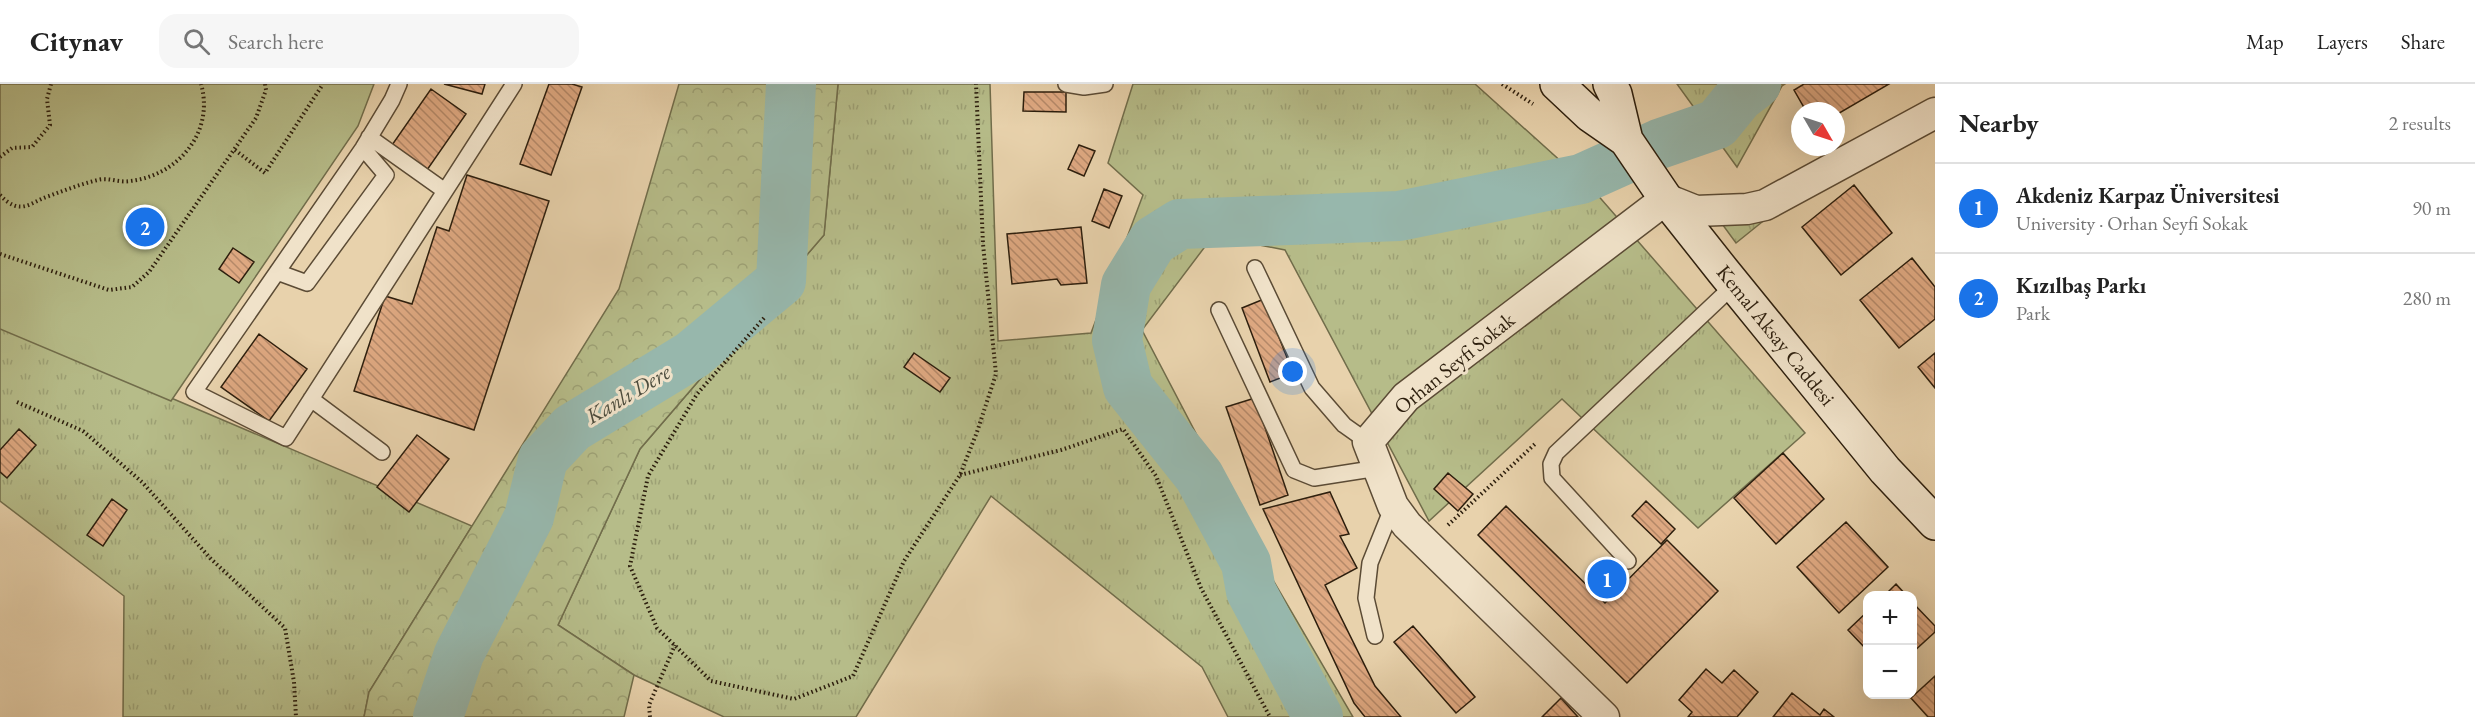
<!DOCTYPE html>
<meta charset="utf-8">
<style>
body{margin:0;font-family:"EB Garamond",serif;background:#f6f6f6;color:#222}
.controls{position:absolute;right:18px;bottom:18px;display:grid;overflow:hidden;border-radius:12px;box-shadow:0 6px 24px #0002}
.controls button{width:54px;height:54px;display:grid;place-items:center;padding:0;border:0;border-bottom:2px solid #e0e0e0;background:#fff;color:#222;font:30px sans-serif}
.compass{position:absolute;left:1791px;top:18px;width:54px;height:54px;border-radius:50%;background:#fff;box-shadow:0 6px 24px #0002;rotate:129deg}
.you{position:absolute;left:1293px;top:288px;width:21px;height:21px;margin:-15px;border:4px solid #fff;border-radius:50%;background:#1a73e8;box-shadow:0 0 0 9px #1a73e833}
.badge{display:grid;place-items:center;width:39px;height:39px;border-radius:50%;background:#1a73e8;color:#fff;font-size:20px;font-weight:700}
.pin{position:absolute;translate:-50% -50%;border:3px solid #fff;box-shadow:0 2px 6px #0006}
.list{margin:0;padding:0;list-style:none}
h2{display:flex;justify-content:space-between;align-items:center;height:78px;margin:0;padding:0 24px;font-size:26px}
h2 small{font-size:20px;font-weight:400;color:#767676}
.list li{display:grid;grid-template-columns:39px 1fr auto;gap:18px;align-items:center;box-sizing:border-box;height:90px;padding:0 24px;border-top:2px solid #e0e0e0}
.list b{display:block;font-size:22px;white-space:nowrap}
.list p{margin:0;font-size:20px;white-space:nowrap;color:#767676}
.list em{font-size:20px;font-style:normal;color:#767676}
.icon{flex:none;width:33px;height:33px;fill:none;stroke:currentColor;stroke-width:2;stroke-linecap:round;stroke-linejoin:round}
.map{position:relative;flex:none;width:1935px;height:633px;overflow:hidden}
header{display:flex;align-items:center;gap:36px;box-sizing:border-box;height:84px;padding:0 30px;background:#fff;border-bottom:2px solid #e0e0e0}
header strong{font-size:28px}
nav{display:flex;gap:33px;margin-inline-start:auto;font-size:21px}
.search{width:420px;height:54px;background:#f6f6f6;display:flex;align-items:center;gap:15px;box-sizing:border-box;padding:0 21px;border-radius:18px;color:#767676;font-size:22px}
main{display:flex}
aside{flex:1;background:#fff}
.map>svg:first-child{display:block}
.grass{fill:url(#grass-tufts);stroke:#716d4b;stroke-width:1.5}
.forest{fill:url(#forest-crowns);stroke:#716d4b;stroke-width:1.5}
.park{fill:#b6bc89;stroke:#716d4b;stroke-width:1.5}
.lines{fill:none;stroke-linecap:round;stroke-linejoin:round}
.river{stroke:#97b7ac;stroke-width:50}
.building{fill:url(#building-back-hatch);stroke:#2c1e0d;stroke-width:1.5}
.service-casing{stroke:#5b4b35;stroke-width:18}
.minor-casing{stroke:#5b4b35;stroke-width:33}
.secondary-casing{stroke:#2c1e0d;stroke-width:36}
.path{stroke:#2c1e0d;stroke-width:4;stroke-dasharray:1.5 3;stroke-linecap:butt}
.service{stroke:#f0e2c9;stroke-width:15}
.minor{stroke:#f0e2c9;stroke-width:30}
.secondary{stroke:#f0e2c9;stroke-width:33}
.labels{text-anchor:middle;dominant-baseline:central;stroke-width:6;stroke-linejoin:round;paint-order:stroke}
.street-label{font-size:21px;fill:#2c1e0d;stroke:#f0e2c9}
.water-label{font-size:22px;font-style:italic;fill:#4c4c3d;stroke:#f0e2c9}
</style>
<header>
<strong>Citynav</strong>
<div class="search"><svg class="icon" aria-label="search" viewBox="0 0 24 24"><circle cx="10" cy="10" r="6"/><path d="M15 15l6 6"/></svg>Search here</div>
<nav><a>Map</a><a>Layers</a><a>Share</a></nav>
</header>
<main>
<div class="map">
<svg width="1935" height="633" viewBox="0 0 1935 633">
<defs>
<pattern id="grass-tufts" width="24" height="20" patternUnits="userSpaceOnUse" patternTransform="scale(1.5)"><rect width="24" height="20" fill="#b6bc89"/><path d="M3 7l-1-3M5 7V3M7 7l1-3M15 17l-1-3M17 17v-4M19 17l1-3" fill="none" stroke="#9da175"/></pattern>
<pattern id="forest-crowns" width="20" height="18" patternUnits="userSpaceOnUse" patternTransform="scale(1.5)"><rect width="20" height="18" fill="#b6bc89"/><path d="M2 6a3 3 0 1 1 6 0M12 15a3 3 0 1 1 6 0" fill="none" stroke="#9da175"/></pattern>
<pattern id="building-back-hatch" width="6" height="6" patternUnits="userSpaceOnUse" patternTransform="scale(1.5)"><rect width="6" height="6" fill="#dfa982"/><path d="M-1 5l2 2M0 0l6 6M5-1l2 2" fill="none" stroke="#b58969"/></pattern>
</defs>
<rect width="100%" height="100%" fill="#e8d2ac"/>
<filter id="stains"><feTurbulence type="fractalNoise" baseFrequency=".00333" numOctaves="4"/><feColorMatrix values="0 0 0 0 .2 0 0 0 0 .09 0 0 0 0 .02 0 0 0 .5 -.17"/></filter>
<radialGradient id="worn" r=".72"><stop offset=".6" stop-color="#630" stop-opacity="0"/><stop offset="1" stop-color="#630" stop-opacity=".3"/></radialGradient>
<!-- grass -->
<path class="grass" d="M838 0H990L998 257 1091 249 1143 111 1108 79 1133 0H1475L1595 108 1805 349 1698 444 1562 315 1429 437 1285 166 1213 152 1142 246 1270 491 1353 633H1228L1202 583 991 412 856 633H724L634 591 558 541 640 365 824 151Z
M1677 0H1785L1782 2 1737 83Z
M1717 133 1767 134 1736 159Z
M2 242 472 442 369 608 364 633H123L124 512 0 417V243Z"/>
<!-- forest -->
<path class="forest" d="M679 0H838L824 151 640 365 558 541 634 591 624 633H364L369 608 619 205Z"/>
<!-- park -->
<path class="park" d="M0 0H374L358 42 171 317 0 245Z"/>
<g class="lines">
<!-- river -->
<path class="river" d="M438 633 459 570 529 433 543 375 572 344 692 271 781 197 791 0
M1318 633 1251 507 1246 479 1199 392 1128 303 1117 256 1126 201 1153 157 1180 140 1399 132 1581 95 1659 60 1717 40 1739 13 1756 0"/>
</g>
<!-- building -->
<path class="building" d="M444 0H485L482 10Z
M549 0H572L582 3 551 91 520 80Z
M1804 0H1889L1836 31V27H1806L1794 6Z
M431 5 466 30 427 86 392 61Z
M1024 8H1066V28L1023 27Z
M1079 61 1095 67 1084 92 1068 85Z
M467 91 549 117 474 346 354 307 385 212 412 220 437 143 449 147Z
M1854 101 1892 149 1841 191 1802 143Z
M1104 105 1122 112 1109 144 1092 137Z
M1081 143 1087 199 1061 201 1057 195 1012 200 1007 150Z
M233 164 254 178 239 199 219 185Z
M1912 174 1935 203V235L1899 264 1860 216Z
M1264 215 1293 289 1270 298 1242 224Z
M259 250 307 285 269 337 221 303Z
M914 269 950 294 940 308 904 283Z
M1935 269V304L1918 283Z
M1255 314 1288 411 1260 421 1226 323Z
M19 345 36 361 7 394 0 388V366Z
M417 351 449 375 409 428 377 403Z
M1783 369 1824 415 1776 460 1734 414Z
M1448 389 1473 410 1458 427 1434 405Z
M1330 408 1349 450 1340 452 1357 484 1325 501 1375 602 1401 633H1365L1354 619 1263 425Z
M112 415 127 426 103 462 87 451Z
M1646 417 1675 445 1661 460 1632 432Z
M1506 422 1605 519 1667 456 1718 507 1627 599 1478 451Z
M1846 438 1888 483 1839 529 1797 483Z
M1896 500 1907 512H1884Z
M1912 518 1935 542V548L1912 569Z
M1868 527V567L1848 546Z
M1413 542 1475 613 1456 629 1394 558Z
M1706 585 1722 599 1734 586 1758 608 1737 633H1688L1692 628 1679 616Z
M1935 592V633H1928L1911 614Z
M1792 609 1820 631 1824 625 1834 633H1773Z
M1561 614 1578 633H1542Z"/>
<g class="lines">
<!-- service casing -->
<g class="service-casing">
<path id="service" d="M399 0 392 16 363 64 194 308 286 354 514 0
M1066 0 1084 3 1105 0
M369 53 445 107
M1255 184 1312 304 1344 341 1368 358
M277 188 307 199 386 91 363 64
M1219 226 1294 386 1314 394 1378 384
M311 315 382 368
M1628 477 1552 394 1551 380 1556 369 1734 201
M1375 552 1366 514 1370 479 1393 422"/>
</g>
<!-- minor casing -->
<g class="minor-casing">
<path id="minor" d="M1604 633 1407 441 1393 422 1368 358 1406 313 1666 115 1696 127 1747 125 1765 121 1935 29"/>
</g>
<!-- secondary casing -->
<g class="secondary-casing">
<path id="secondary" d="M1557 0 1590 31 1626 56 1666 115 1723 187 1885 386 1935 439
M1610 0 1615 10 1626 56"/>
</g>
<!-- path -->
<path class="path" d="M1502 0 1533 20
M235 66 265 89 323 0
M0 73 12 64 32 63 50 41 47 15 51 0
M0 111C21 133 30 118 49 112 65 106 81 100 98 96 108 93 119 99 130 97 177 92 215 49 201 0
M0 170 109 206 132 203 149 188 256 34 266 6 265 0
M764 234 697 310 648 392 630 482 657 544 711 597 794 615 853 592 904 477 960 391 977 348 996 290 983 160 976 0
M17 318 83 347 142 398 211 475 285 544 294 598 296 633
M960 391 1061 366 1123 345 1156 392 1201 504 1270 633
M1448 441 1535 360
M650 633 649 621 675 561"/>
<!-- service -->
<use href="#service" class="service"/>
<!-- minor -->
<use href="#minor" class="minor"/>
<!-- secondary -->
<use href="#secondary" class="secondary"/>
</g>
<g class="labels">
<!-- street labels -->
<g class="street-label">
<text transform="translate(1776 251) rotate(51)">Kemal Aksay Caddesi</text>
<text transform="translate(1454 279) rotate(-39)">Orhan Seyfi Sokak</text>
</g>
<!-- water labels -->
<g class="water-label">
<text transform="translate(628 310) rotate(-31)">Kanlı Dere</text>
</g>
</g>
<rect width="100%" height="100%" filter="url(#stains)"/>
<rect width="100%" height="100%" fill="url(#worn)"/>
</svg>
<div class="controls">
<button>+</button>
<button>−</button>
</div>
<svg class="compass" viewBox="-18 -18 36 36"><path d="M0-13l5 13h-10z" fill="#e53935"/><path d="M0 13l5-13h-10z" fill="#767676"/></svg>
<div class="you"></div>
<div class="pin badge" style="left:1607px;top:495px">1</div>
<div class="pin badge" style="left:145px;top:143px">2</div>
</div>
<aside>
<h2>Nearby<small>2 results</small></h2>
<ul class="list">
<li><span class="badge">1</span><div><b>Akdeniz Karpaz Üniversitesi</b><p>University · Orhan Seyfi Sokak</p></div><em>90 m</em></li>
<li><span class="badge">2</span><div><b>Kızılbaş Parkı</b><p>Park</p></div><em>280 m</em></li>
</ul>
</aside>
</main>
